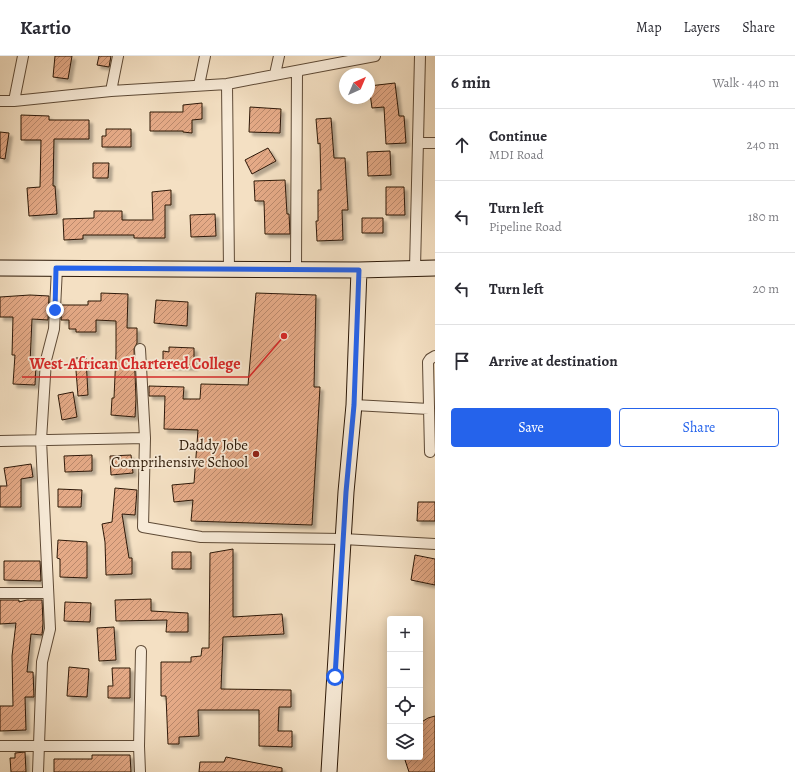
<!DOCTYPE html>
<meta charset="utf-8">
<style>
body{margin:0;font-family:Alegreya,serif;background:#f7f7f7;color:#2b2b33}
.controls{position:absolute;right:12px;bottom:12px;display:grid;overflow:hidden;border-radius:4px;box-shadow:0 2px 10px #0003}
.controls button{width:36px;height:36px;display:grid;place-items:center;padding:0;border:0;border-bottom:1px solid #e1e1e2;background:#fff;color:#2b2b33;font:20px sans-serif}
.compass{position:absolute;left:339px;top:12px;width:36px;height:36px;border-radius:50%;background:#fff;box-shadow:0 2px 10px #0003;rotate:44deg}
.stop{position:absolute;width:12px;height:12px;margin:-9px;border:3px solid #2563eb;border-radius:50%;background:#fff}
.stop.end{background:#2563eb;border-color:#fff;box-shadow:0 1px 4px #0008}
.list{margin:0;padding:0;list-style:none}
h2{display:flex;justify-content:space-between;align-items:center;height:52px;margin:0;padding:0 16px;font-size:17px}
h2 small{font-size:13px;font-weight:400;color:#7c7c81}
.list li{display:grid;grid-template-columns:26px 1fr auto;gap:12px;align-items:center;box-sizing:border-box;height:72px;padding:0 16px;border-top:1px solid #e1e1e2}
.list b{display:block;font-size:15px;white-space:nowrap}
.list p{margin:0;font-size:13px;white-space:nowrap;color:#7c7c81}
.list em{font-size:13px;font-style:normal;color:#7c7c81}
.actions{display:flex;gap:8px;padding:12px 16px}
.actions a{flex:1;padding:9px 0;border:1px solid #2563eb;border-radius:4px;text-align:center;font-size:14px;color:#2563eb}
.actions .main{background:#2563eb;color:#fff}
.icon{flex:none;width:22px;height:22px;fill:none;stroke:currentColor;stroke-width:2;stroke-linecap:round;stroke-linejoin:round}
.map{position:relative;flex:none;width:435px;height:716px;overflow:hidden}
header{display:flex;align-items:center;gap:24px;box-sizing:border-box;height:56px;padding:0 20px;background:#fff;border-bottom:1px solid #e1e1e2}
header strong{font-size:19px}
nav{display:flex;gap:22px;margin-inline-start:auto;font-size:14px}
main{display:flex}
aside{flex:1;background:#fff}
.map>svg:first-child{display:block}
.building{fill:url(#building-hatch);stroke:#2c1807;filter:url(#shadow)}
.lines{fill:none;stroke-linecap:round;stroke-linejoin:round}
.street-casing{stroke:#5e4a36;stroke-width:12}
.secondary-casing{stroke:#2c1807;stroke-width:17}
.street{stroke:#f8ebd8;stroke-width:10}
.secondary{stroke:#f8ebd8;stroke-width:15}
.route{stroke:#2563eb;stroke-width:5}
.poi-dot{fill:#8f2418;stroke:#f8ebd8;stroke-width:1.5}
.labels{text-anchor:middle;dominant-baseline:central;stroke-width:3.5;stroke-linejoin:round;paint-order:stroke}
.poi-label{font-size:15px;fill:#2c1807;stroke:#f8ebd8;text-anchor:end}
.leader{fill:none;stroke:#d62828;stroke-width:1.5}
.callout-dot{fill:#d62828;stroke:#f8ebd8;stroke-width:1.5}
.callout-label{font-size:16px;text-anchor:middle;font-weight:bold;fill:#d62828;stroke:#f8ebd8;stroke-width:3.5;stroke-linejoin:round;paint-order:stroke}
</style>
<header>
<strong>Kartio</strong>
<nav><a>Map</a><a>Layers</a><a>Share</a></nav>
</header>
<main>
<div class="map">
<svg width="435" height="716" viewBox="0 0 435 716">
<defs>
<pattern id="building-hatch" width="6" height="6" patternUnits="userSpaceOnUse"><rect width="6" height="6" fill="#e5aa87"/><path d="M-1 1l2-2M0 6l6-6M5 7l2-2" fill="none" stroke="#ba896c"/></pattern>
<filter id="shadow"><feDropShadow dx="3.5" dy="3.5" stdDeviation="1" flood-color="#0004"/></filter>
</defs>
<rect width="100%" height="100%" fill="#f4e0c3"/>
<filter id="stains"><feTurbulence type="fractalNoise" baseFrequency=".005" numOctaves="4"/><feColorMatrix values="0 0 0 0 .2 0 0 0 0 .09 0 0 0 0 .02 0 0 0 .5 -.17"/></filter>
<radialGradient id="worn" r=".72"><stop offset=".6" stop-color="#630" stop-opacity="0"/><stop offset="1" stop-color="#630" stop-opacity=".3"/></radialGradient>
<!-- building -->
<path class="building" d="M55 0H72L68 23 53 21Z
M99 0H111L109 11 97 9Z
M395 27 399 60H404L406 87 386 88 384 51 372 52 369 30Z
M202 47V63L192 64V77L183 76V75H150V56H183V49Z
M250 51 281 53 280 77 249 76Z
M21 59 49 60V64H89V83H54L53 130H55L57 158 29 160 27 132 40 131 41 84H21Z
M331 62 334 102H345L348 154H342L343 184 317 185 316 165H318V134H321L320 87 318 88 316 63Z
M106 73H131V91H102V80H106Z
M0 76 9 77 5 103 0 102Z
M268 92 276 105 252 118 245 104Z
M390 95 391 119 368 120 367 96Z
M93 107H109L108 122H93Z
M285 124 287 158H289L290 178H265L264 145H255L254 125Z
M386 131H404L405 159H386Z
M171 134V149H165V182H134V179H83V183L64 184 63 163 94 162V155H122V164H153L152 136Z
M215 158 216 180 191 181 190 159Z
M362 162H383V177H362Z
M101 237 128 238 127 272H137V287L134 293 136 343 135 361 111 359 112 342H114L116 297V265L96 264V276H76V273H69V264H61L62 249H88V245H101Z
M256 237 316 239 314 331H320L312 469 191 465 193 444 174 446 172 429 194 427 198 374 164 373 165 340H149V330L184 331 183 343H200L201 328 248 329Z
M30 239 49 240 48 264 32 263 30 307 36 308 35 329 13 328 15 299H12L13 261H0V241Z
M156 244 188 246 187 270 154 267Z
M169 291 194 292V311L163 310V295L169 296Z
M75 302H86L88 339 78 340Z
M73 336 77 361 62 364 58 339Z
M92 399V415L65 416 64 400Z
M131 399 133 417 111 419 110 400Z
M31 408 33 421 21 423V451H0V430H7L4 412Z
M115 432 137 434 135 459 122 458 129 502H132V518L106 519 105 486 102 468 112 466Z
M58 433 82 434 81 451H58Z
M418 446H435V465H417Z
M58 484 87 486V522L60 521V503L57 502Z
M233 493V561L282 558 284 578 223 581 221 633 291 634V651H279L278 675H292V691L259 690V654H198L199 680 179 681V688H168L166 640H161V606H191V601L201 600 202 592H209L210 497Z
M172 496H191V513H172Z
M415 499 435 503V529L411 524Z
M4 505H40L41 525 4 524Z
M151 543V555L188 557V576H166L167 564 116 565 115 544Z
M0 544H19V546L27 544H42L43 567 42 579 31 578 27 616H33L34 641H25L26 674 0 675V650H13L12 600 16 567 0 568Z
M65 546 91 547 90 566 64 565Z
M114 571 116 604 99 605 97 572Z
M69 611 89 613 87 641 67 640Z
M112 612H130V642H108V630H113Z
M435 660V716H409L404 701H420V667L428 662Z
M25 696 26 716H11L10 702H15V697Z
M92 699H130L131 716H54V703H92Z
M226 701 282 712V716H199L200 706H224Z"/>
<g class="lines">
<!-- street casing -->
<g class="street-casing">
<path id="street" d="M275 18 279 0
M227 28 229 213
M199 29 205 0
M111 35 118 0
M0 45H14L111 35 227 28 375 0
M14 45 23 0
M419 87H435
M415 212 420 0
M296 213 297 15
M140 293 145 382 143 471 201 481 343 483 435 488
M354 349 429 353
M0 385 145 382
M430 396 428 306 430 303 435 300
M0 537H48
M0 690H139
M38 716 42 606 50 573 41 384 46 304 54 273 57 212
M140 716 139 690 141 595"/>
</g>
<!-- secondary casing -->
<g class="secondary-casing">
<path id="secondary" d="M0 212 359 214 435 212
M329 716 346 436 354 349 359 214"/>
</g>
<!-- street -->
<use href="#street" class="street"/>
<!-- secondary -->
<use href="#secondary" class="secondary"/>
</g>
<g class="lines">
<!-- route -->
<path class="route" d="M55 254 56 212 359 214 354 349 346 436 335 621"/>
</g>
<!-- markers -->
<circle class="poi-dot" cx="256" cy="398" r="4"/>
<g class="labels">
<!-- poi labels -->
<g class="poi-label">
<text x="248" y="389">Daddy Jobe<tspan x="248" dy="17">Comprihensive School</tspan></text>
</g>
</g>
<!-- callouts -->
<path class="leader" d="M284 280L249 321H22"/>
<circle class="callout-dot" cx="284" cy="280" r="4"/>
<g class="callout-label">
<text x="135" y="313">West-African Chartered College</text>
</g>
<rect width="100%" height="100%" filter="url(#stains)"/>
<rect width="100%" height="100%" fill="url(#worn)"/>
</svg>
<div class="controls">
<button>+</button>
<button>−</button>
<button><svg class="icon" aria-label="locate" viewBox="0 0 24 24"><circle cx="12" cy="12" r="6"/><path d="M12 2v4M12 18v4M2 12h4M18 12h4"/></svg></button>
<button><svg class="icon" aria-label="layers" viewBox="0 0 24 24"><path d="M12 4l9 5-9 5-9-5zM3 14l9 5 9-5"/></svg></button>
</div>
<svg class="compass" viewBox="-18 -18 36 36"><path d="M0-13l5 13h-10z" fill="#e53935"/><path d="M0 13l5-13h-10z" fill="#7c7c81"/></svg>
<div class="stop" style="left:335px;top:621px"></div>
<div class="stop end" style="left:55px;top:254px"></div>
</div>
<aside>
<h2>6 min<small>Walk · 440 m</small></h2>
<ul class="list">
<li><svg class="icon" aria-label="ahead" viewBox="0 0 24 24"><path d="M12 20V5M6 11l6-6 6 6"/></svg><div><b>Continue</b><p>MDI Road</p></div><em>240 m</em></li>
<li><svg class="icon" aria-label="left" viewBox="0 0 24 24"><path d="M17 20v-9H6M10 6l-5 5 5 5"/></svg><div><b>Turn left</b><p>Pipeline Road</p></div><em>180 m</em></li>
<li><svg class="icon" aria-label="left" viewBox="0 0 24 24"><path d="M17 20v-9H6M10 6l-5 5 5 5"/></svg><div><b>Turn left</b></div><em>20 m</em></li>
<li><svg class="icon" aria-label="arrive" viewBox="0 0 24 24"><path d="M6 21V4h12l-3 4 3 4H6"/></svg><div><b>Arrive at destination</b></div></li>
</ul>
<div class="actions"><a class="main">Save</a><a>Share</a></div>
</aside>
</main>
